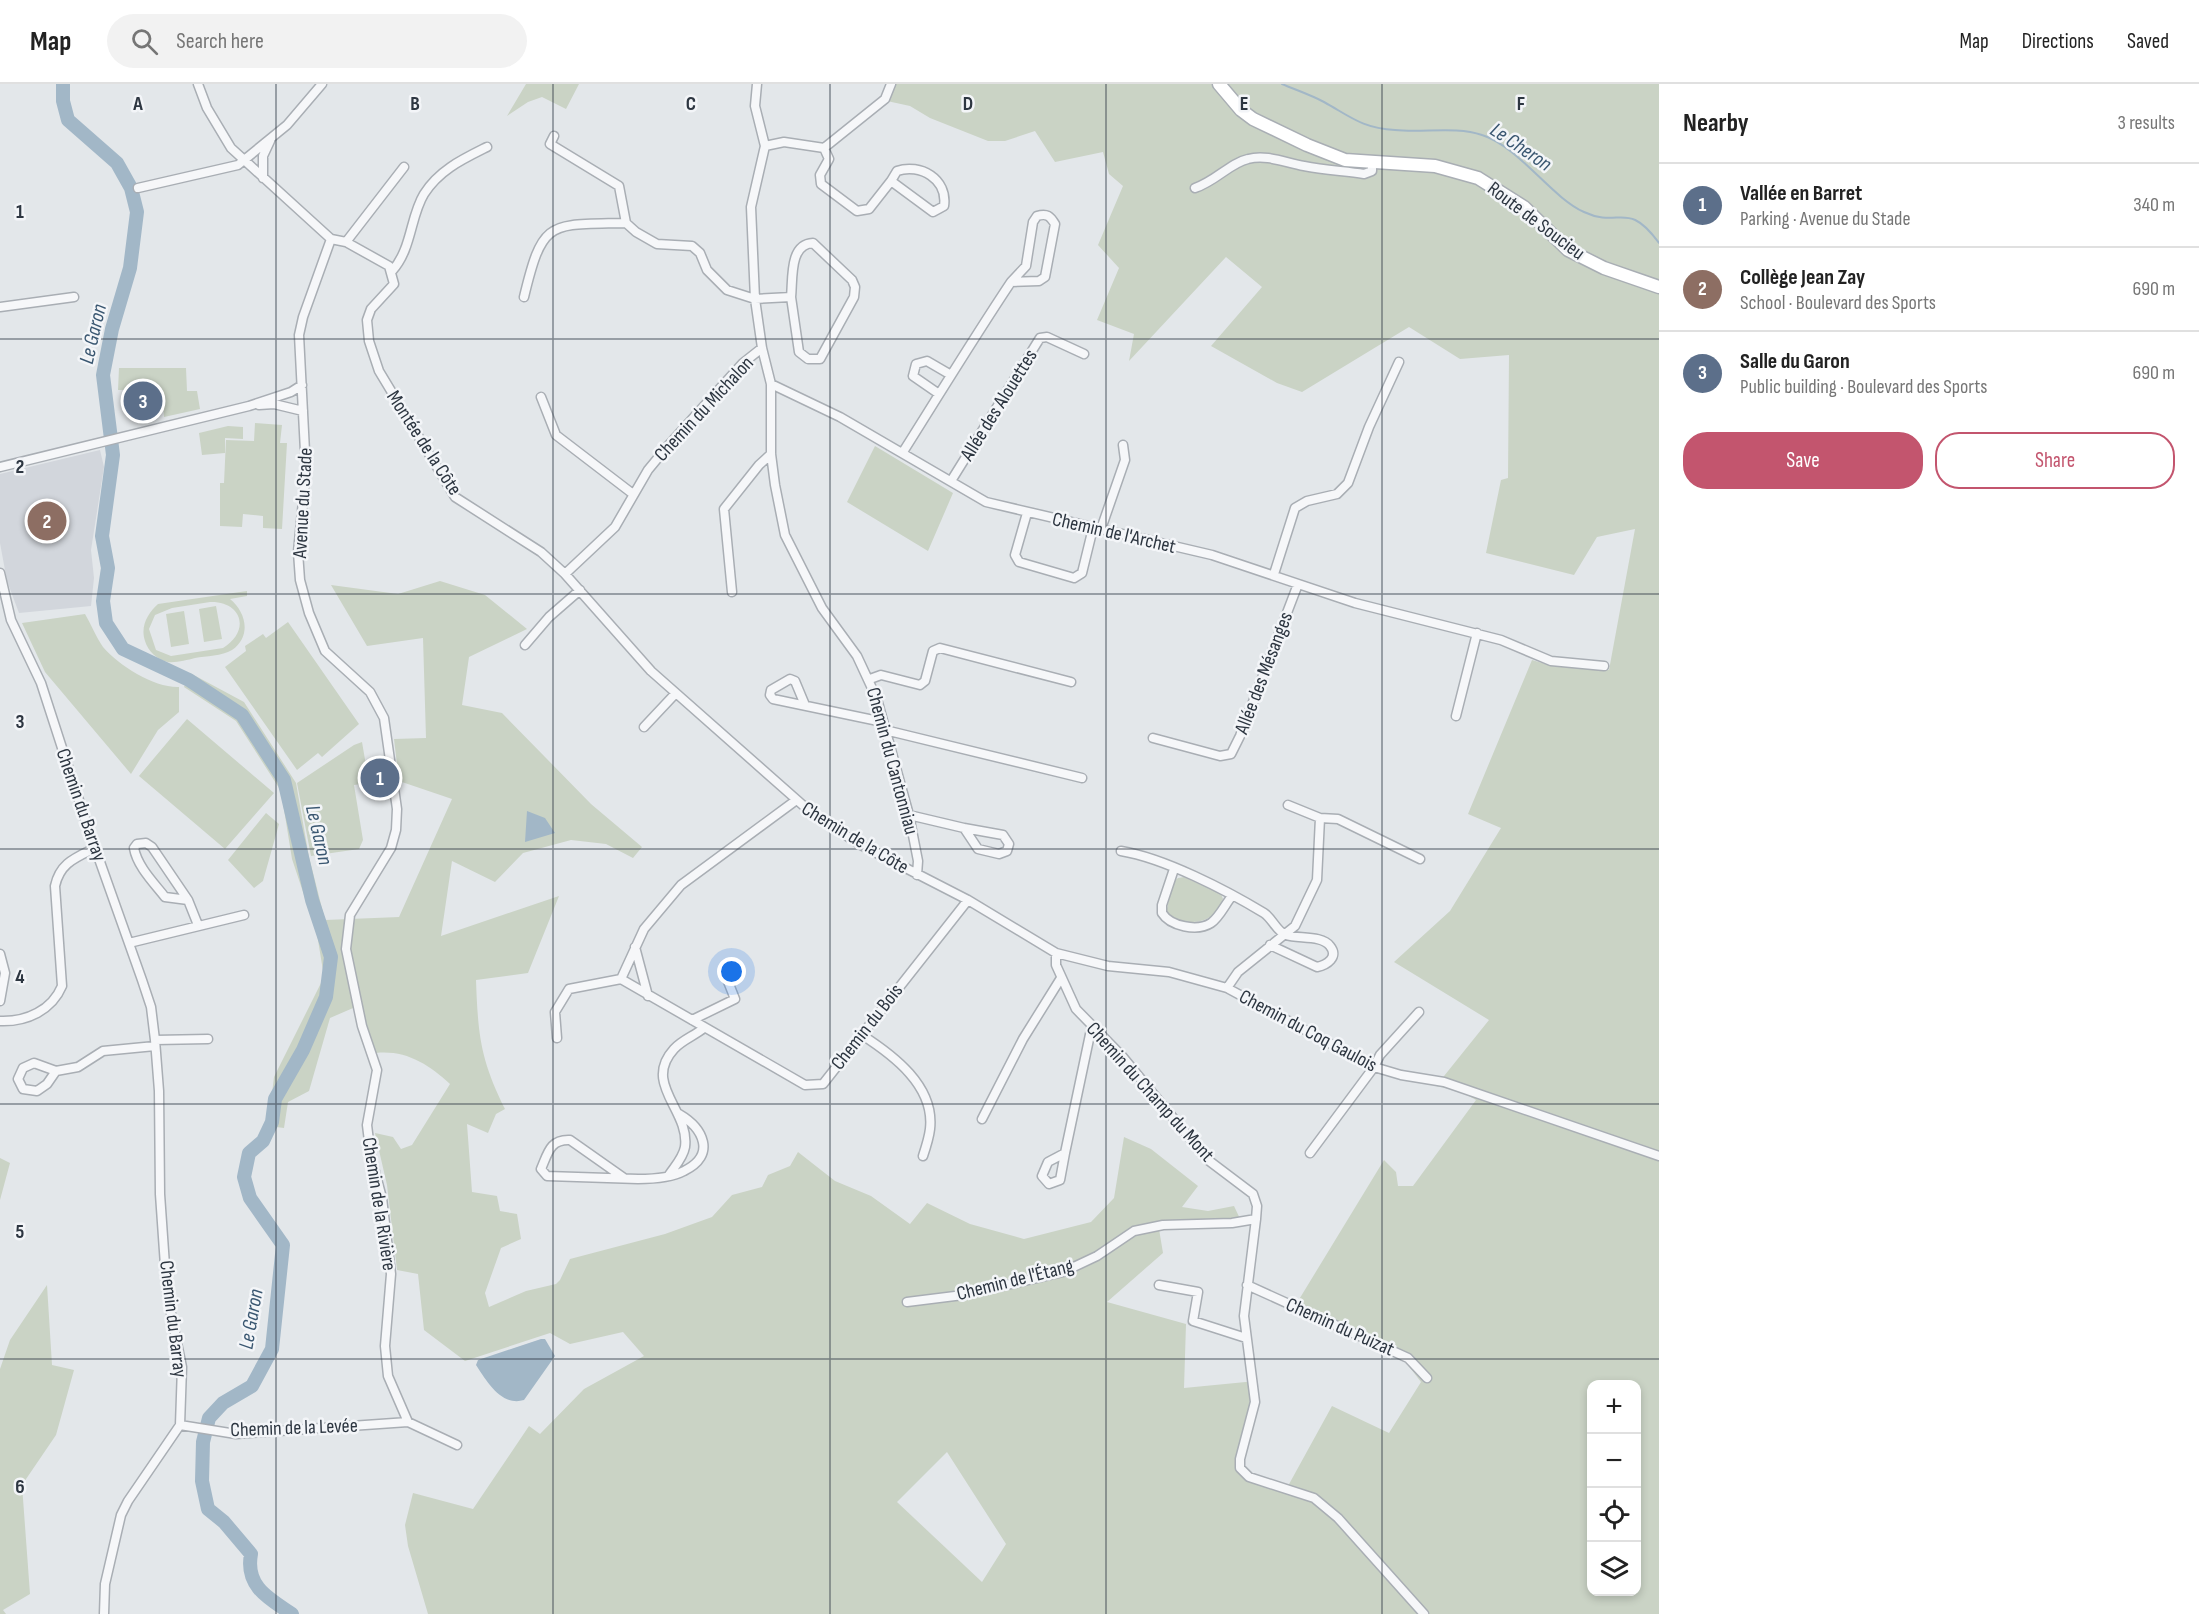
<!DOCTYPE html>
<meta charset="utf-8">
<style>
body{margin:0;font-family:"Sofia Sans Condensed",sans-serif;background:#f2f2f2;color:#222}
.controls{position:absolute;right:18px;bottom:18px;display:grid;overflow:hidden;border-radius:12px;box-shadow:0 3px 9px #0003}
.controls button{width:54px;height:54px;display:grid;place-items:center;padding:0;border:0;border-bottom:2px solid #e0e0e0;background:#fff;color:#222;font:30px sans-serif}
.you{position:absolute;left:732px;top:888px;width:21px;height:21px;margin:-15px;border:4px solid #fff;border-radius:50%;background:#1a73e8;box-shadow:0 0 0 9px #1a73e833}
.badge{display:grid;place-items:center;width:39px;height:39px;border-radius:50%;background:#c3556e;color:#fff;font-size:20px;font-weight:700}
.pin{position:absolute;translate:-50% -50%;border:3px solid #fff;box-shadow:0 2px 6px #0006}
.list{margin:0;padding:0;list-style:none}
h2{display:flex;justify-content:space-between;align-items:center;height:78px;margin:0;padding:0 24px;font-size:26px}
h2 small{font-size:20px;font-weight:400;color:#767676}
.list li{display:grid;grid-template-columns:39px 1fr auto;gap:18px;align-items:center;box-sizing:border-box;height:84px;padding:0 24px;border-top:2px solid #e0e0e0}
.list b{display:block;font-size:22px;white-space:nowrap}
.list p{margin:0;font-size:20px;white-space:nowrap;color:#767676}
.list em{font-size:20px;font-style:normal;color:#767676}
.actions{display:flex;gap:12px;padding:18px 24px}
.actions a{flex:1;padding:14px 0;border:2px solid #c3556e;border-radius:24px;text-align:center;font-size:21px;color:#c3556e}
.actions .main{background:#c3556e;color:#fff}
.icon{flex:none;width:33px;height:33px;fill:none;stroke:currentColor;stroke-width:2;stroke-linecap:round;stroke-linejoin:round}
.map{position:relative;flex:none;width:1659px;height:1530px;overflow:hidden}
header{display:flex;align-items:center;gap:36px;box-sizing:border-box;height:84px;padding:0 30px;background:#fff;border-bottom:2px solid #e0e0e0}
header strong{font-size:28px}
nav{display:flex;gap:33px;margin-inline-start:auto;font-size:21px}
.search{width:420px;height:54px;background:#f2f2f2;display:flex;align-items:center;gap:15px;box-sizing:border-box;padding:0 21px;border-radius:33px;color:#767676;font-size:22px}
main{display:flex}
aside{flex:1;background:#fff}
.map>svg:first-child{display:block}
.built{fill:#d2d6dc}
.green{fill:#cad3c5;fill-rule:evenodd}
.water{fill:#a2b7c7}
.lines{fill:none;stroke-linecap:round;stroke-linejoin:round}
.stream{stroke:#a2b7c7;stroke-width:2}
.river{stroke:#a2b7c7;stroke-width:14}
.street-casing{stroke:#a9aeb4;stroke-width:11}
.secondary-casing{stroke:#a9aeb4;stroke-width:15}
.street{stroke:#f6f7f9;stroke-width:8}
.secondary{stroke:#fff;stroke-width:12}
.grid{fill:none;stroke:#2d3641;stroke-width:1.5;stroke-opacity:0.55}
.labels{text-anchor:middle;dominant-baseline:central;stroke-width:5;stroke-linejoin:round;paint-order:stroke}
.street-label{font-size:20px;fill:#2d3641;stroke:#f3f5f8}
.water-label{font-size:21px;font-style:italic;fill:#3a5771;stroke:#f3f5f8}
.grid-label{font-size:20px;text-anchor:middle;font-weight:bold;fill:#2d3641;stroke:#f3f5f8;stroke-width:5;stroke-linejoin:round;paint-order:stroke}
</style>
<header>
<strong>Map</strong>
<div class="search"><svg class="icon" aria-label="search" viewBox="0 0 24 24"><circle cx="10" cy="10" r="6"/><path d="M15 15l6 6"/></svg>Search here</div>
<nav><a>Map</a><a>Directions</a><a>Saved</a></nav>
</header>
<main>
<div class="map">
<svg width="1659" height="1530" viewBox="0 0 1659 1530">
<rect width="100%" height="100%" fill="#e3e7ea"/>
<!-- built -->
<path class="built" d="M100 366 104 383 91 466 94 494 91 522 19 529 7 497 0 459V390Z"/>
<!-- green -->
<path class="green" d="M526 0H579L566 25 542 13 528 18 507 32Z
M895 0H1659V1530H428L408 1462 405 1441 413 1409 473 1425 529 1342 540 1350 584 1305 644 1272 623 1248 570 1260 550 1249 465 1277 424 1246 418 1190 397 1186 387 1101 375 1049 393 1053 401 1065 412 1061 450 1000C428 980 406 966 376 969L360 921 330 934 309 1007 288 1018 284 1044 268 1042 274 993 324 893 317 850 292 775 281 707 236 637 184 603 190 589 244 618 296 699 309 773 325 836 399 833 452 715 399 697 394 655 426 654 423 554 367 562 331 501 398 510 440 497 485 511 527 545 469 573 462 621 502 629 591 720 642 763 633 774 606 760 571 756 523 769 495 798 452 777 441 852 559 812 528 889 476 896C478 950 480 975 505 1025L496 1030 488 1049 467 1040 472 1108 497 1112 500 1127 517 1130 521 1155 501 1164 485 1209 489 1223 526 1207 556 1200 560 1196 570 1175 665 1150 712 1133 732 1111 762 1103 768 1091 790 1082 798 1068 835 1097 871 1112 910 1140 927 1119 970 1140 1024 1155 1091 1138 1114 1114 1124 1053 1151 1065 1198 1102 1182 1123 1208 1127 1234 1122 1243 1141H1191L1159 1145 1163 1169 1107 1218 1186 1240 1184 1304 1256 1297 1255 1334 1242 1378 1250 1390 1288 1402 1332 1322 1389 1349 1421 1298 1404 1276 1292 1227 1384 1076 1396 1088 1398 1102H1413L1476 1016 1460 1007 1436 1002 1489 936 1394 878 1450 827 1501 744 1468 730 1532 576 1552 582 1609 586 1635 445 1597 453 1574 491 1486 469 1501 396 1508 394 1509 271 1460 275 1409 243 1302 308 1277 299 1211 262 1262 203 1226 173 1129 277 1134 250 1097 236 1119 184 1098 161 1123 102 1109 90 1103 68 1055 78 1035 47 1005 57H988L930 34 910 22 887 17ZM1592 1300H1636V1508H1592ZM947 1368 1006 1460 982 1498 897 1418Z
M119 284H186L187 307H197L200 325 164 333 162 305 118 306Z
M255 339 282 341 280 359H287L282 445 263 444V432L243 430 242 443 220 442V399H224L226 356 254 357Z
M228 342 243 343V355L225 354V369L202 371 199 349Z
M875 362 953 409 928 467 847 418Z
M247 507V512L230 515C246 528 252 552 232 566 222 572 206 572 195 574 187 576 176 579 168 578 157 576 148 567 145 557 140 542 148 529 158 520ZM210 518C242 517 251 547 223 564L171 572 156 566 149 545 155 531 172 524Z
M216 522 222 555 204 558 199 525Z
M184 527 189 560 171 563 166 530Z
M85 530C91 540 96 553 103 563 119 582 155 604 179 603V628L158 646 131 690 45 588 22 539Z
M288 538 359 640 322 673 318 669 297 686 225 583 246 567 245 562 263 550 266 554Z
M187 635 274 709 225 765 139 692Z
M362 658 369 699 354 701 363 756 359 765 311 772 297 699 354 661Z
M266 729 279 740 263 797 254 804 228 776Z
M1184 793 1221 810 1223 815C1214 841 1187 844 1166 829L1173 798 1178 794Z
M0 1074 10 1079 0 1116Z
M47 1201 52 1281 74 1286 56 1351 22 1401 30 1510 3 1526 6 1530H0V1285L10 1256Z"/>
<!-- water -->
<path class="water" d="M527 727 545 734 555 749 525 758Z
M541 1255H545L555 1272 524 1316C501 1323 486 1296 476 1281L478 1276Z"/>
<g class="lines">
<!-- stream -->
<path class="stream" d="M1282 0C1296 6 1311 11 1324 18 1351 33 1362 44 1395 46 1423 49 1456 42 1482 51 1518 62 1552 114 1584 128 1620 145 1627 115 1659 159"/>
<!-- river -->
<path class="river" d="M63 0V17L68 36 117 79 131 104 137 128 130 184 112 245 103 291 113 371 102 452 108 484 103 517 106 539 123 565 189 596 242 631 284 696 312 816 331 873 326 913 303 966 275 1015 272 1038 263 1057 249 1069 244 1093 250 1114 283 1161 272 1265 252 1302 223 1319 209 1334 203 1358 202 1397 208 1425 224 1438 251 1470C245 1502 268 1514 292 1530"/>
<!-- street casing -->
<g class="street-casing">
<path id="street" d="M198 0 207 24 231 64 331 155 346 158 389 182 394 200 371 225 367 236 369 257 379 287 455 413 541 468 565 490 651 587 814 731 859 760 968 816 1056 869 1108 882 1169 888 1227 904 1374 983 1401 991 1444 998 1659 1072
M757 0 755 22 765 62
M554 52 550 60 619 102 626 139 636 148 657 160 692 162 700 169 707 186 727 206 755 215 791 213 799 268 808 275H820L854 213 855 203 852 196 813 159C789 160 793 195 791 213
M765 62 751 123 755 215 762 264 771 300V370L775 401 785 451 822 524 857 572 877 615 909 731 918 777 917 791
M765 62 784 58 824 64 885 15 891 0
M824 64 829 75 820 91 821 100 857 127 869 125 891 97 933 128 944 122C948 95 920 79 897 87L891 97
M263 94V72L270 57
M138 104 238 81 287 41 322 0
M1195 104C1216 97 1230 79 1248 75 1267 70 1286 79 1304 82 1324 86 1344 87 1364 90L1372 87V80
M331 155 303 233 299 251 306 387 298 468 300 496 309 529 325 567 370 608 384 634 397 725 396 746 391 764 350 831 346 865 362 942 377 986 367 1041 371 1073 382 1114 391 1190 385 1262 388 1292 408 1338
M346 158 404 83
M392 187C412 165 410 133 424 110 439 86 463 75 487 63
M524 213C543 134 549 141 626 139
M0 223 74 213
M771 300 840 333 986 418 1212 471 1355 519 1501 556 1551 577 1604 582
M939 310 913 292 916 280 927 277 951 291
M541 313 556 351 633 410
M259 321 274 320 303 327
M903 368C939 311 973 255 1011 198L1039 197 1045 193 1055 140C1050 132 1047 129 1037 132L1033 138 1026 182 1011 198
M0 383 249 322 291 308 302 301
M951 397 1040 254 1047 253 1084 270
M1027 429 1015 471 1019 478 1074 494 1082 489 1093 444
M1101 445 1125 376 1123 361
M0 489 11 536 41 599 88 744 142 896 151 923 155 956 159 1007 160 1110 167 1210 182 1283 180 1341 128 1417 121 1431 105 1500 104 1530
M565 490 615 443 648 386 667 363 743 279 762 264
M1274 490 1295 424 1307 417 1337 410 1348 399 1369 343 1399 278
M732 508 724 425 759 381 771 370
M525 561 549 533 580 506
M870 595 881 591 920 601 925 597 933 567 940 564 1071 598
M805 621 795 597 790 595 771 606 770 611 773 615 883 638
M1456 632 1477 549
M644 643 675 610
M885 646 1082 694
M1153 654 1220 672 1231 670 1240 652 1298 500
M795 717 681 801 644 845 621 895 805 1001 823 1000 968 816
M1288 721 1320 734 1338 735 1420 775
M909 731 964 744 978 765 999 770 1007 767 1009 760 1003 751 964 744
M1121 767C1164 774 1226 806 1264 829 1272 834 1277 848 1286 851 1298 855 1322 851 1330 862 1339 873 1327 881 1317 883L1270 861
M1174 785 1162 821V829C1170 842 1197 848 1211 839 1219 834 1226 819 1232 812
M188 816 152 763 146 759 137 760 134 764C137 782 154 799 165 813L188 816 198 841
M129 859 244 831
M635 863 648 912
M1056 869V881L1076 925 1122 972 1208 1076 1253 1110 1257 1122 1256 1135 1244 1232 1255 1318 1240 1375V1384L1249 1393 1314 1414 1338 1434 1424 1530
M0 870 5 889 0 917
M1227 904 1238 888 1295 842 1317 796 1320 734
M692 936 735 915 727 895
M0 937C27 938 52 926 62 902L55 802C60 779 75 774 95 764
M862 951C893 971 935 1002 930 1045 929 1054 926 1063 923 1072
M557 954 555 928 569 905 621 895
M155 956 208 955
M56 987 47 1000 37 1007 23 1005 18 995 23 984 34 979 56 987 78 983 103 967 155 962
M982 1035 1023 955 1061 894
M1065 1069 1060 1096 1049 1100 1042 1092 1048 1078 1065 1069 1092 941
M1310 1069 1374 983 1380 971 1419 928
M669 1091C675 1082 683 1074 685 1063 690 1026 642 1000 674 965 682 956 694 952 704 944
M624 1094 570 1056C550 1055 548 1069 541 1085L547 1092 638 1095C653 1095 671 1094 684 1087 717 1071 703 1044 679 1030
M1159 1201 1198 1208 1193 1237 1246 1254
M1247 1201 1408 1274 1427 1294
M907 1218 963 1211 1063 1188 1097 1172 1134 1147 1163 1141 1232 1139 1256 1135
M180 1341 236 1350 408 1338 457 1361"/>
</g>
<!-- secondary casing -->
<g class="secondary-casing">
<path id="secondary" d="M1219 0 1241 26 1253 35 1307 61 1345 76 1435 82 1478 94 1524 123 1568 166 1604 184 1659 203"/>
</g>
<!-- street -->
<use href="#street" class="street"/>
<!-- secondary -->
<use href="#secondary" class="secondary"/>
</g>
<!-- grid -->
<path class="grid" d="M276 0V1530M553 0V1530M830 0V1530M1106 0V1530M1382 0V1530M0 255H1659M0 510H1659M0 765H1659M0 1020H1659M0 1275H1659"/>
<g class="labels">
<!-- street labels -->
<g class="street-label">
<text transform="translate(1536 137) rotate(37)">Route de Soucieu</text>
<text transform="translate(999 321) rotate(-58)">Allée des Alouettes</text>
<text transform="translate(704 325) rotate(-47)">Chemin du Michalon</text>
<text transform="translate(424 359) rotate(57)">Montée de la Côte</text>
<text transform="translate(303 419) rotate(-87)">Avenue du Stade</text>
<text transform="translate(1114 449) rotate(13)">Chemin de l'Archet</text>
<text transform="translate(1264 589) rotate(-69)">Allée des Mésanges</text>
<text transform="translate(892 677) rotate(75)">Chemin du Cantonniau</text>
<text transform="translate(81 721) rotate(71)">Chemin du Barray</text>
<text transform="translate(855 754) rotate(31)">Chemin de la Côte</text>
<text transform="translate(867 943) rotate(-52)">Chemin du Bois</text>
<text transform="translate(1308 947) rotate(28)">Chemin du Coq Gaulois</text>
<text transform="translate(1150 1008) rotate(48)">Chemin du Champ du Mont</text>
<text transform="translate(379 1120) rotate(81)">Chemin de la Rivière</text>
<text transform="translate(1015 1196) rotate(-14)">Chemin de l'Étang</text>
<text transform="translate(173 1235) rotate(83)">Chemin du Barray</text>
<text transform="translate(1340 1243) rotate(24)">Chemin du Puizat</text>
<text transform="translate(294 1344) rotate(-2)">Chemin de la Levée</text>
</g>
<!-- water labels -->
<g class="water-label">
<text transform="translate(1521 63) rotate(34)">Le Cheron</text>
<text transform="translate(93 250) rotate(-77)">Le Garon</text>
<text transform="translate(319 751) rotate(77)">Le Garon</text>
<text transform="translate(251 1235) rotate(-80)">Le Garon</text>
</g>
</g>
<g class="grid-label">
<text x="138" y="26">A</text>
<text x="415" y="26">B</text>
<text x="691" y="26">C</text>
<text x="968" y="26">D</text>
<text x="1244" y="26">E</text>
<text x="1521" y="26">F</text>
<text x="20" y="134">1</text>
<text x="20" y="389">2</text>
<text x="20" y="644">3</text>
<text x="20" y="899">4</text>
<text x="20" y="1154">5</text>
<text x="20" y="1409">6</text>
</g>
</svg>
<div class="controls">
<button>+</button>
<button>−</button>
<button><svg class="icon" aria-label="locate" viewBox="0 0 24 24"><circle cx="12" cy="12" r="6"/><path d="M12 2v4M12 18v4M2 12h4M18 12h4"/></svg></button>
<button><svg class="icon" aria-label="layers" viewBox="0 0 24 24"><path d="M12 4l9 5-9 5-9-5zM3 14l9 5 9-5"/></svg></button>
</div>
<div class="you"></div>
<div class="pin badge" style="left:380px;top:694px;background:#5c6f8a">1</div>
<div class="pin badge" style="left:47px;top:437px;background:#8d6e63">2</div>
<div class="pin badge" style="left:143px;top:317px;background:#5c6f8a">3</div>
</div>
<aside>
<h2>Nearby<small>3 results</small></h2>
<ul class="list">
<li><span class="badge" style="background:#5c6f8a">1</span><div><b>Vallée en Barret</b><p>Parking · Avenue du Stade</p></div><em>340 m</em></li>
<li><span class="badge" style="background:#8d6e63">2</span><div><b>Collège Jean Zay</b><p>School · Boulevard des Sports</p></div><em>690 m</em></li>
<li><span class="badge" style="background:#5c6f8a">3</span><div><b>Salle du Garon</b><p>Public building · Boulevard des Sports</p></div><em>690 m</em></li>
</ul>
<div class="actions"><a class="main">Save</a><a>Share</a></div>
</aside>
</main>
